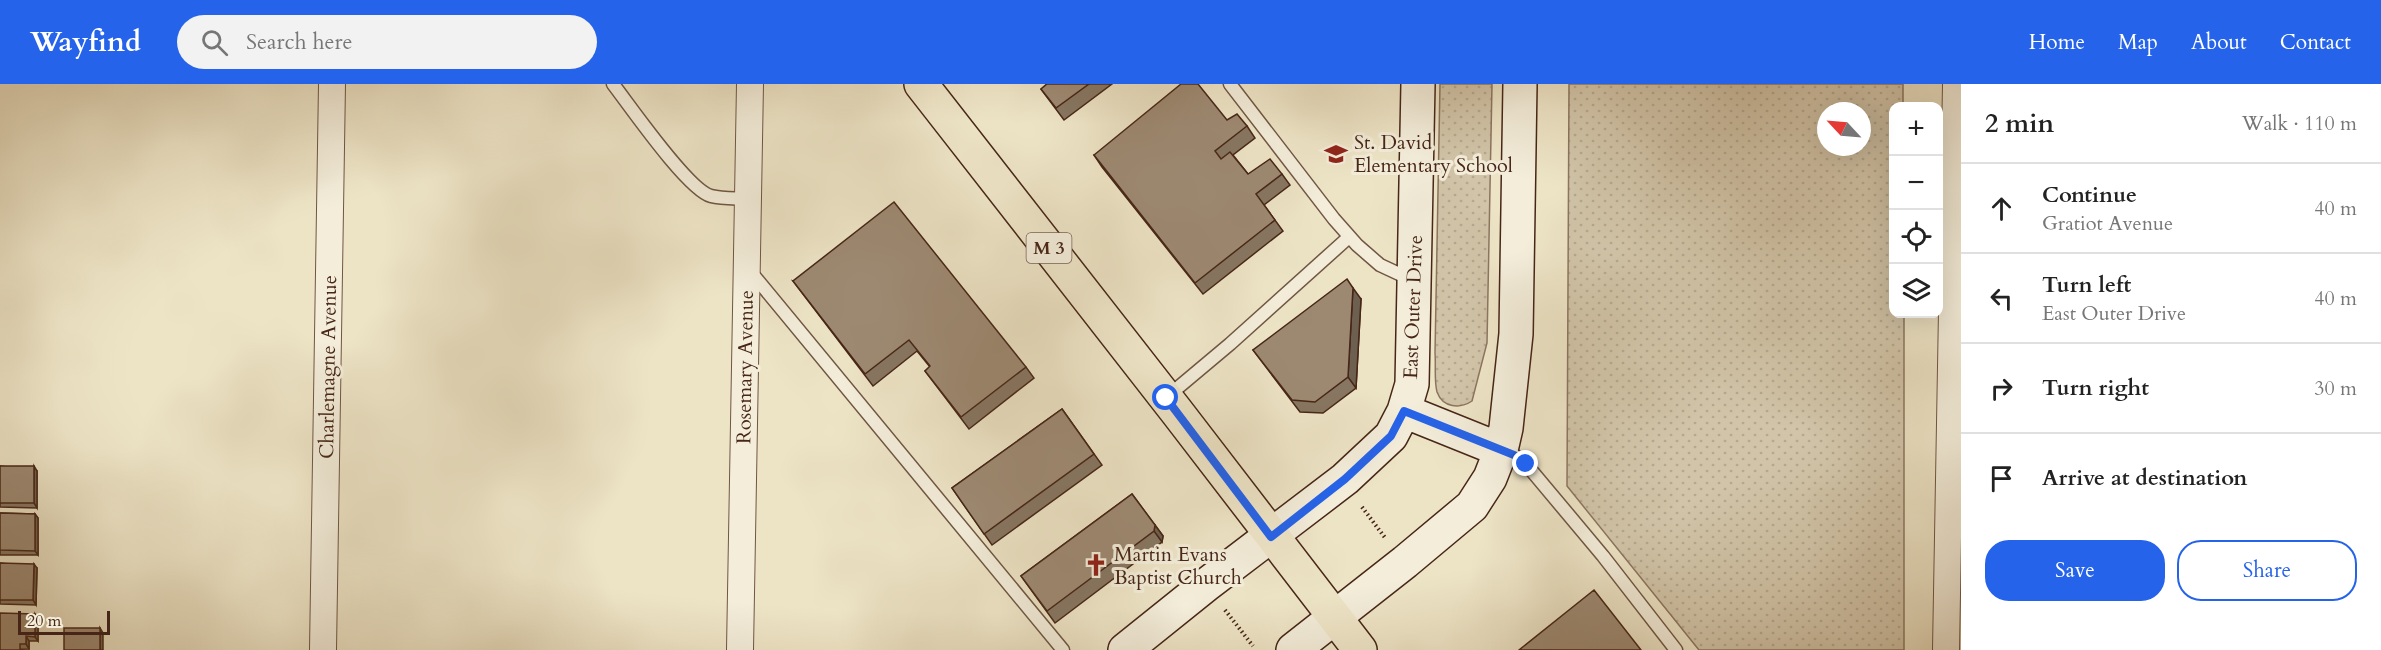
<!DOCTYPE html>
<meta charset="utf-8">
<style>
body{margin:0;font-family:Cardo,serif;background:#f2f2f2;color:#222}
.controls{position:absolute;right:18px;top:18px;display:grid;overflow:hidden;border-radius:12px;box-shadow:0 6px 24px #0002}
.controls button{width:54px;height:54px;display:grid;place-items:center;padding:0;border:0;border-bottom:2px solid #e0e0e0;background:#fff;color:#222;font:30px sans-serif}
.compass{position:absolute;left:1817px;top:18px;width:54px;height:54px;border-radius:50%;background:#fff;box-shadow:0 6px 24px #0002;rotate:296deg}
.scale{position:absolute;left:18px;bottom:15px;width:92px;box-sizing:border-box;padding-left:6px;border:3px solid #472617;border-top:0;font-size:16px;line-height:21px;white-space:nowrap;color:#472617;-webkit-text-stroke:4px #f3edda;paint-order:stroke}
.stop{position:absolute;width:18px;height:18px;margin:-14px;border:4px solid #2563eb;border-radius:50%;background:#fff}
.stop.end{background:#2563eb;border-color:#fff;box-shadow:0 2px 6px #0008}
.list{margin:0;padding:0;list-style:none}
h2{display:flex;justify-content:space-between;align-items:center;height:78px;margin:0;padding:0 24px;font-size:26px}
h2 small{font-size:20px;font-weight:400;color:#767676}
.list li{display:grid;grid-template-columns:39px 1fr auto;gap:18px;align-items:center;box-sizing:border-box;height:90px;padding:0 24px;border-top:2px solid #e0e0e0}
.list b{display:block;font-size:22px;white-space:nowrap}
.list p{margin:0;font-size:20px;white-space:nowrap;color:#767676}
.list em{font-size:20px;font-style:normal;color:#767676}
.actions{display:flex;gap:12px;padding:18px 24px}
.actions a{flex:1;padding:14px 0;border:2px solid #2563eb;border-radius:24px;text-align:center;font-size:21px;color:#2563eb}
.actions .main{background:#2563eb;color:#fff}
.icon{flex:none;width:33px;height:33px;fill:none;stroke:currentColor;stroke-width:2;stroke-linecap:round;stroke-linejoin:round}
.map{position:relative;flex:none;width:1961px;height:566px;overflow:hidden}
header{display:flex;align-items:center;gap:36px;box-sizing:border-box;height:84px;padding:0 30px;background:#2563eb;color:#fff}
header strong{font-size:28px}
nav{display:flex;gap:33px;margin-inline-start:auto;font-size:21px}
.search{width:420px;height:54px;background:#f2f2f2;display:flex;align-items:center;gap:15px;box-sizing:border-box;padding:0 21px;border-radius:33px;color:#767676;font-size:22px}
main{display:flex}
aside{flex:1;background:#fff}
.map>svg:first-child{display:block}
.grass{fill:url(#grass-dots);stroke:#8c7560;stroke-width:1.5;fill-rule:evenodd}
.lines{fill:none;stroke-linecap:round;stroke-linejoin:round}
.lane-casing{stroke:#705643;stroke-width:15}
.street-casing{stroke:#705643;stroke-width:28}
.secondary-casing{stroke:#472617;stroke-width:36}
.primary-casing{stroke:#472617;stroke-width:36}
.path{stroke:#472617;stroke-width:4;stroke-dasharray:1.5 3;stroke-linecap:butt}
.lane{stroke:#f3edda;stroke-width:12}
.street{stroke:#f3edda;stroke-width:26}
.secondary{stroke:#f3edda;stroke-width:33}
.primary{stroke:#ede4c6;stroke-width:33}
.wall{fill:#877662;stroke:#472617;stroke-width:1.5}
.shaded-wall{fill:#6e6050;stroke:#472617;stroke-width:1.5}
.building{fill:#9d8972;stroke:#472617;stroke-width:1.5}
.route{stroke:#2563eb;stroke-width:8}
.labels{text-anchor:middle;dominant-baseline:central;stroke-width:6;stroke-linejoin:round;paint-order:stroke}
.shield{fill:#f3edda;stroke:#7b6252;stroke-width:1.5}
.shield-label{font-size:18px;font-weight:bold;fill:#472617}
.poi-label{font-size:20px;fill:#472617;stroke:#f3edda;text-anchor:start}
.street-label{font-size:20px;fill:#472617;stroke:#f3edda}
</style>
<header>
<strong>Wayfind</strong>
<div class="search"><svg class="icon" aria-label="search" viewBox="0 0 24 24"><circle cx="10" cy="10" r="6"/><path d="M15 15l6 6"/></svg>Search here</div>
<nav><a>Home</a><a>Map</a><a>About</a><a>Contact</a></nav>
</header>
<main>
<div class="map">
<svg width="1961" height="566" viewBox="0 0 1961 566">
<defs>
<pattern id="grass-dots" width="8" height="8" patternUnits="userSpaceOnUse" patternTransform="scale(1.5)"><rect width="8" height="8" fill="#d1c4a8"/><path d="M2 2h.1M6 6h.1" fill="none" stroke="#b5a890" stroke-width="1.8" stroke-linecap="round"/></pattern>
</defs>
<rect width="100%" height="100%" fill="#ede4c6"/>
<filter id="stains"><feTurbulence type="fractalNoise" baseFrequency=".00333" numOctaves="4"/><feColorMatrix values="0 0 0 0 .2 0 0 0 0 .09 0 0 0 0 .02 0 0 0 .5 -.17"/></filter>
<radialGradient id="worn" r=".72"><stop offset=".6" stop-color="#630" stop-opacity="0"/><stop offset="1" stop-color="#630" stop-opacity=".3"/></radialGradient>
<!-- grass -->
<path class="grass" d="M1440 0H1492L1487 259 1472 317C1460 325 1443 324 1437 308 1434 297 1436 281 1435 269Z
M1569 0H1903V22H1894V230H1904V566H1699L1567 402ZM1826 27H1862V63H1826Z"/>
<g class="lines">
<!-- lane casing -->
<g class="lane-casing">
<path id="lane" d="M613 0C630 22 688 106 711 112 723 115 737 114 749 115
M1230 0 1334 135 1357 161 1380 181 1410 195
M750 187 1063 566
M1168 312 1230 260 1349 153
M1502 366 1514 371 1526 380 1603 472 1676 566"/>
</g>
<!-- street casing -->
<g class="street-casing">
<path id="street" d="M323 566 332 0
M740 566 750 0
M1946 566 1956 0"/>
</g>
<!-- secondary casing -->
<g class="secondary-casing">
<path id="secondary" d="M1404 327 1501 366
M1125 566 1206 501 1345 395 1391 352 1404 327 1412 300 1418 0
M1293 566 1405 478 1472 422 1490 394 1501 366 1506 344 1516 250 1520 0"/>
</g>
<!-- primary casing -->
<g class="primary-casing">
<path id="primary" d="M921 0 1177 328 1360 566"/>
</g>
<!-- path -->
<path class="path" d="M1362 423 1386 455
M1225 526 1253 562"/>
<!-- lane -->
<use href="#lane" class="lane"/>
<!-- street -->
<use href="#street" class="street"/>
<!-- secondary -->
<use href="#secondary" class="secondary"/>
<!-- primary -->
<use href="#primary" class="primary"/>
</g>
<!-- wall -->
<path class="wall" d="M1047 0H1112L1064 36 1041 5Z
M1227 36 1247 42 1255 54 1233 71 1248 90H1282L1290 101 1264 121 1283 147 1203 210 1102 83 1094 71Z
M793 197 1026 283 1034 294 969 345 925 287 930 283 917 267 873 302Z
M1361 215 1356 304 1323 329 1300 328 1253 266Z
M1062 325 1102 381 992 461 952 404Z
M0 382 37 387V424L0 423Z
M1132 410 1163 452 1162 458 1055 539 1021 492Z
M0 429 35 430 38 434V471H0Z
M0 479 37 484 36 521 0 520Z
M38 535V557H29V565L0 566Z"/>
<!-- shaded-wall -->
<path class="shaded-wall" d="M1353 204 1361 215 1356 304 1348 293Z
M34 382 37 387V424L34 419Z
M35 430 38 434V471L35 467Z
M1155 441 1163 452 1162 458 1154 447Z
M34 480 37 484 36 521 33 516Z
M35 530 38 535V557L35 553Z
M100 544 103 549V566H100Z
M26 552 29 557V565L26 560Z"/>
<!-- building -->
<path class="building" d="M1047 0H1089L1056 24 1041 5Z
M1181 0H1198L1227 36 1237 30 1247 42 1215 67 1221 75 1230 68 1248 90 1270 75 1282 90 1256 110 1275 136 1195 199 1094 71Z
M894 118 1026 283 961 333 925 287 930 282 909 256 865 290 793 197Z
M1347 195 1353 204 1348 293 1315 318 1292 316 1253 266Z
M1062 325 1094 370 984 450 952 404Z
M0 382H34V419H0Z
M1132 410 1155 441 1154 447 1047 527 1021 492Z
M0 429 35 430V467L0 466Z
M0 479 34 480 33 516H0Z
M1594 506 1641 566H1519Z
M0 529 35 530V553L26 552V560H20V566H0Z
M64 544H100V566H64Z"/>
<g class="lines">
<!-- route -->
<path class="route" d="M1166 314 1271 453 1345 395 1391 352 1404 327 1514 371 1526 380"/>
</g>
<!-- icons -->
<defs>
<g id="school-bare" transform="scale(1.8)"><path d="M0-5L7-2L0 1L-7-2ZM-4 1L0 2.5L4 1V4Q0 6-4 4Z" fill="#8f2418" stroke="#f3edda" stroke-width="2.5" paint-order="stroke"/></g>
<g id="church-bare" transform="scale(1.8)"><path d="M-1.2-6h2.4v3.5h3.3v2.4h-3.3V6h-2.4V-.1h-3.3v-2.4h3.3Z" fill="#8f2418" stroke="#f3edda" stroke-width="2.5" paint-order="stroke"/></g>
</defs>
<g fill-rule="evenodd">
<use href="#school-bare" x="1336" y="70"/>
<use href="#church-bare" x="1096" y="481"/>
</g>
<g class="labels">
<!-- shield labels -->
<rect class="shield" x="1026.5" y="149" width="45" height="30" rx="4.5"/>
<g class="shield-label">
<text x="1049" y="164">M 3</text>
</g>
<!-- poi labels -->
<g class="poi-label">
<text x="1354" y="58">St. David<tspan x="1354" dy="23">Elementary School</tspan></text>
<text x="1114" y="470">Martin Evans<tspan x="1114" dy="23">Baptist Church</tspan></text>
</g>
<!-- street labels -->
<g class="street-label">
<text transform="translate(1413 223) rotate(-88)">East Outer Drive</text>
<text transform="translate(328 283) rotate(-89)">Charlemagne Avenue</text>
<text transform="translate(745 283) rotate(-89)">Rosemary Avenue</text>
</g>
</g>
<rect width="100%" height="100%" filter="url(#stains)"/>
<rect width="100%" height="100%" fill="url(#worn)"/>
</svg>
<div class="controls">
<button>+</button>
<button>−</button>
<button><svg class="icon" aria-label="locate" viewBox="0 0 24 24"><circle cx="12" cy="12" r="6"/><path d="M12 2v4M12 18v4M2 12h4M18 12h4"/></svg></button>
<button><svg class="icon" aria-label="layers" viewBox="0 0 24 24"><path d="M12 4l9 5-9 5-9-5zM3 14l9 5 9-5"/></svg></button>
</div>
<svg class="compass" viewBox="-18 -18 36 36"><path d="M0-13l5 13h-10z" fill="#e53935"/><path d="M0 13l5-13h-10z" fill="#767676"/></svg>
<div class="scale">20 m</div>
<div class="stop" style="left:1166px;top:314px"></div>
<div class="stop end" style="left:1526px;top:380px"></div>
</div>
<aside>
<h2>2 min<small>Walk · 110 m</small></h2>
<ul class="list">
<li><svg class="icon" aria-label="ahead" viewBox="0 0 24 24"><path d="M12 20V5M6 11l6-6 6 6"/></svg><div><b>Continue</b><p>Gratiot Avenue</p></div><em>40 m</em></li>
<li><svg class="icon" aria-label="left" viewBox="0 0 24 24"><path d="M17 20v-9H6M10 6l-5 5 5 5"/></svg><div><b>Turn left</b><p>East Outer Drive</p></div><em>40 m</em></li>
<li><svg class="icon" aria-label="right" viewBox="0 0 24 24"><path d="M7 20v-9h11M14 6l5 5-5 5"/></svg><div><b>Turn right</b></div><em>30 m</em></li>
<li><svg class="icon" aria-label="arrive" viewBox="0 0 24 24"><path d="M6 21V4h12l-3 4 3 4H6"/></svg><div><b>Arrive at destination</b></div></li>
</ul>
<div class="actions"><a class="main">Save</a><a>Share</a></div>
</aside>
</main>
